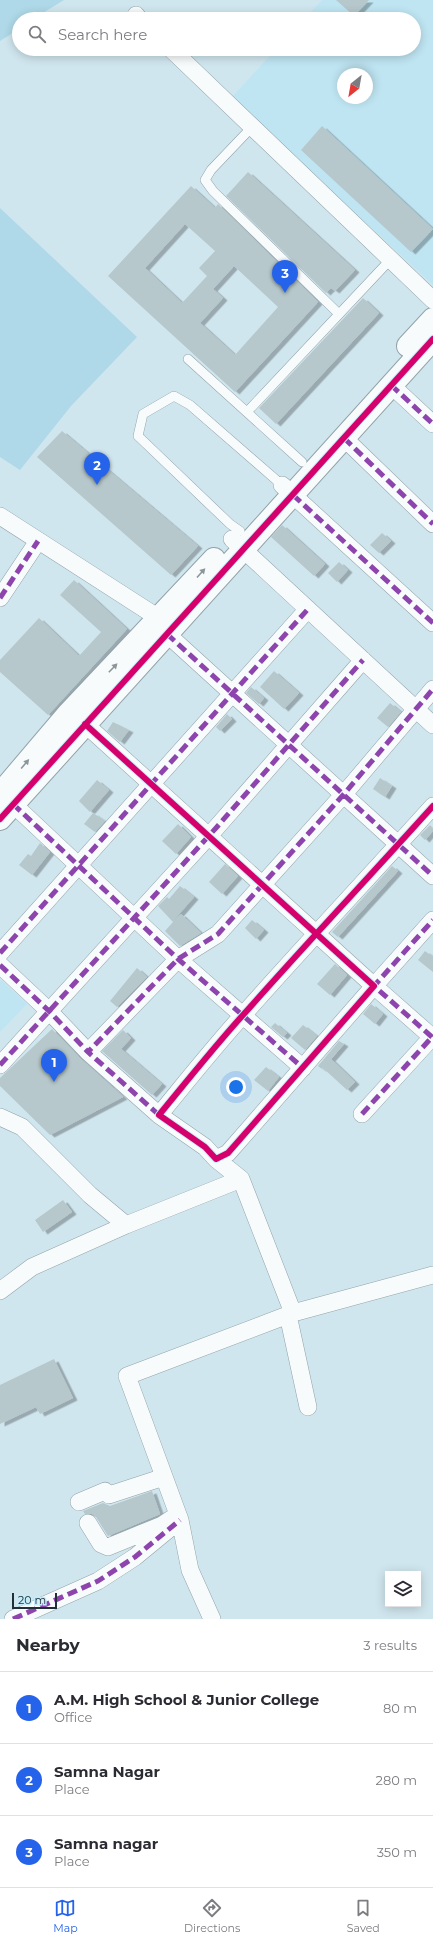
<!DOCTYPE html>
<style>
body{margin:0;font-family:Montserrat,sans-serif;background:#f2f2f3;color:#2b2b33}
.controls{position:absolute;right:12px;bottom:12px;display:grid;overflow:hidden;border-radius:0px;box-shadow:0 2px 10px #0003}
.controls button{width:36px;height:36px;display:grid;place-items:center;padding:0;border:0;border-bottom:1px solid #e1e1e2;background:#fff;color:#2b2b33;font:20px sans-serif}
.compass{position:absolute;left:337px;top:68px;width:36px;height:36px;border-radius:50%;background:#fff;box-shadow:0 2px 10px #0003;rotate:211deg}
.scale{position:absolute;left:12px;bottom:10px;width:45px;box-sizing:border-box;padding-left:4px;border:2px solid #203036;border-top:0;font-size:11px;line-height:14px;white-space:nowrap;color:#203036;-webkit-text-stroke:3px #c3ecfb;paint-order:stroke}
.you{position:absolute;left:236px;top:1087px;width:14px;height:14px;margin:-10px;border:3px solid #fff;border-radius:50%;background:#1a73e8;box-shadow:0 0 0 6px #1a73e833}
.badge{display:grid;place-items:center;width:26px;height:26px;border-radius:50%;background:#2563eb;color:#fff;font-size:13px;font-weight:700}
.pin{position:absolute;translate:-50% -33px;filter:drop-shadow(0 1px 2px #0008)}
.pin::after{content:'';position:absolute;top:21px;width:14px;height:12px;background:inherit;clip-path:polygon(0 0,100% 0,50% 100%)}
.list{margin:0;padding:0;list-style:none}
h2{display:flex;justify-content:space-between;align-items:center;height:52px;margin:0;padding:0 16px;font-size:17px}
h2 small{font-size:13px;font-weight:400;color:#7c7c81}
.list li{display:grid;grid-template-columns:26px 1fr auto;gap:12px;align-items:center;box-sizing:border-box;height:72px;padding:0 16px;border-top:1px solid #e1e1e2}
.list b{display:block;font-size:15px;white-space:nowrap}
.list p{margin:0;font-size:13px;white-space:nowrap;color:#7c7c81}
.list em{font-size:13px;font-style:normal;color:#7c7c81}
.icon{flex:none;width:22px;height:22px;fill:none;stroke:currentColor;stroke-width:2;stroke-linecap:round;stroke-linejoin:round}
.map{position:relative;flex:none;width:433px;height:1619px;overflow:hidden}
.search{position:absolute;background:#fff;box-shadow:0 2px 10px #0003;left:12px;right:12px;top:12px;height:44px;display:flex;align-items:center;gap:10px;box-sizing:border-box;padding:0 14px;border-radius:22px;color:#7c7c81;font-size:15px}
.sheet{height:268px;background:#fff}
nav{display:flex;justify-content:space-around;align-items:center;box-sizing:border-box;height:56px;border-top:1px solid #e1e1e2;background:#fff;font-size:11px;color:#7c7c81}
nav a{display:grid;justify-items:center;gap:2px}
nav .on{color:#2563eb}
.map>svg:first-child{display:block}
.built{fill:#bfe5f2;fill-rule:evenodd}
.green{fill:#afd9e8}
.building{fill:#b6c8cb;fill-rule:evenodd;filter:url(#shadow)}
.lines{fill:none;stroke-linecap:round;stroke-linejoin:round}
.lane-casing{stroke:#92a3a9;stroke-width:10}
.street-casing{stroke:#92a3a9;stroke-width:18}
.secondary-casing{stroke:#92a3a9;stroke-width:24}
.lane{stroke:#f8fbfc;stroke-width:9}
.street{stroke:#f8fbfc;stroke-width:17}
.secondary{stroke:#f8fbfc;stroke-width:22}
.quiet{stroke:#8e44ad;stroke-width:5;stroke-dasharray:10 5;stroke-linecap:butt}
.cycleway-casing{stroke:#c3ecfb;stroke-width:8}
.cycleway{stroke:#d6006c;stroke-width:6}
.oneway{fill:#8c9699}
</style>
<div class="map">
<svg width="433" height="1619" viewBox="0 0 433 1619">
<defs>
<filter id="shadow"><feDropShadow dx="4.5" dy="2.5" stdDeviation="0" flood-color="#0004"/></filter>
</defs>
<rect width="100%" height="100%" fill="#d0e6ee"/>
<!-- built -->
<path class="built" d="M322 0H433V285L231 98 276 49H414V19H304ZM343 74H367V98H343Z
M0 979 27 1004 0 1032Z"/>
<!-- green -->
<path class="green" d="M0 0H64L33 19H19V29L0 41Z
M0 208 137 337 71 406 20 470 0 457Z"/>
<!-- building -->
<path class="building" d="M336 0H369L354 16Z
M322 126 433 229 411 252 301 150Z
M248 172 355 270 335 291 331 288 326 293 226 196Z
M191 186 215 208 218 204 318 302 235 392 108 276ZM185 224 215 251 199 268 207 276 182 303 145 268ZM234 266 278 307 235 355 200 323 223 298 213 289Z
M363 298 379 313 276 424 259 408Z
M62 431 198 546 171 575 37 457Z
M282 525 325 564 314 576 271 537Z
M382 533 391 541 379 553 370 545Z
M339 562 348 570 337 582 328 573Z
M74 580 127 629 48 715 0 672V660L39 618 79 656 101 632 60 595Z
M274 671 299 693 284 709 260 687Z
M251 687 264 698 259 704 246 693Z
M390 703 401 712 388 727 377 718Z
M227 714 232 719 220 731 216 727Z
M113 722 129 730 120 742 107 731Z
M380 778 392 786 385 797 373 789Z
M97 780 109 790 90 812 79 801Z
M93 813 105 821 95 832 84 824Z
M178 824 191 837 176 854 162 841Z
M430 825 433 828V831L425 840 420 835Z
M40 843 50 852 32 875 19 865 28 854 31 856Z
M225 864 238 876 222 894 209 882Z
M392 866 398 871 338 937 332 932Z
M180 886 194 897 173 921 181 914 201 933 180 946 165 931 173 922 158 906 167 897 169 899Z
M252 920 264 930 256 939 245 928Z
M425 951 433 957V972L418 960Z
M335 964 347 975 330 995 317 984Z
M137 968 147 977 117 1007 110 1001Z
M371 1004 383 1014 375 1024 363 1014Z
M275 1023 287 1033 283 1037 271 1027Z
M303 1025 317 1036 305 1050 291 1038Z
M52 1029 81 1059 123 1097 50 1135 0 1086V1078Z
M123 1030 131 1038 121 1049 162 1084 152 1095 102 1051Z
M339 1041 344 1044 331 1059 355 1082 347 1090 323 1068 322 1069 318 1066Z
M266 1067 279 1077 268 1091 254 1080Z
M63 1200 72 1212 43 1232 35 1220Z
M54 1359 73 1398 40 1414 36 1407 0 1424V1385Z
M152 1491 160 1514 108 1536 96 1517 92 1514H85L83 1511 103 1503 110 1506Z"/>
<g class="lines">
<!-- lane casing -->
<g class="lane-casing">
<path id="lane" d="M252 127 211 170 205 180 213 191 339 314
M188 359 302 462
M247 412 390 260
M240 531 230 524 138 436 143 414 174 396 190 405 282 485"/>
</g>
<!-- street casing -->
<g class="street-casing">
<path id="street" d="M136 15 139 19
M171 49 433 300
M391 385 433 424
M344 438 433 524
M282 485 433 623
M0 516 168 624
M232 539 433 725
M0 598 38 541
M167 634 433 876
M85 724C182 812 278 899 374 986L228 1153 216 1159 205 1147 159 1115C187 1081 214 1047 243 1015 305 945 370 876 433 806
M13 804 178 959 303 1068
M0 953 308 609
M0 965 49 1011 88 1052
M432 1037 374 986 433 920
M0 1065 216 828 363 660
M362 1114 433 1036
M159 1115 88 1052 178 959 218 934 344 794 433 689
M0 1117 22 1127 90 1195 126 1225
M216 1159 241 1179 293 1313
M0 1291 32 1267 126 1225 241 1179
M288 1315 308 1407
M79 1502 105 1491 109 1495 164 1477
M88 1523 101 1544 108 1547 162 1525 171 1519
M13 1619 98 1581 135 1557 180 1520
M212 1619 190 1570 180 1520 127 1376 293 1313 433 1275"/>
</g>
<!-- secondary casing -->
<g class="secondary-casing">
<path id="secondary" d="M408 346 433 319
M0 794 67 715 214 559
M0 819 433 339"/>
</g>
<!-- lane -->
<use href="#lane" class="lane"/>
<!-- street -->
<use href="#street" class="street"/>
<!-- secondary -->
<use href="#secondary" class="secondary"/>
<!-- quiet -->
<path class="quiet" d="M391 385 433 424
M344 438 433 524
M293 495 433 623
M0 598 38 541
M167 634 433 876
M13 804 178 959 303 1068
M0 953 308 609
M0 965 49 1011 88 1052
M432 1037 374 986 433 920
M0 1065 216 828 363 660
M362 1114 433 1036
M159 1115 88 1052 178 959 218 934 344 794 433 689
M13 1619 98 1581 135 1557 180 1520"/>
<!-- cycleway casing -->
<g class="cycleway-casing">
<path id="cycleway" d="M85 724C182 812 278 899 374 986L228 1153 216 1159 205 1147 159 1115C187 1081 214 1047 243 1015 305 945 370 876 433 806
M0 819 433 339"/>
</g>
<!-- cycleway -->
<use href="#cycleway" class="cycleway"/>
</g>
<!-- one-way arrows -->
<defs><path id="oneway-solid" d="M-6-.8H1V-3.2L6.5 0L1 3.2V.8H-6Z"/></defs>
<g class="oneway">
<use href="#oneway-solid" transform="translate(201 573) rotate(-48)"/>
<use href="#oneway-solid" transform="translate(113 668) rotate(-46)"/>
<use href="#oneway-solid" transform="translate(25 764) rotate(-50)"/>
</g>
</svg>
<div class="controls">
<button><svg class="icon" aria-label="layers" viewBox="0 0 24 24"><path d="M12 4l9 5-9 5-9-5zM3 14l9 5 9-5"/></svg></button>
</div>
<svg class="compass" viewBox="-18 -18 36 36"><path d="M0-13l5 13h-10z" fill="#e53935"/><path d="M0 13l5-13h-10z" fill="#7c7c81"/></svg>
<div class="scale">20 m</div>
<div class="you"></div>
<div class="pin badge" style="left:54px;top:1082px">1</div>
<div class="pin badge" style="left:97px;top:485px">2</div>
<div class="pin badge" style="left:285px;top:293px">3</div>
<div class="search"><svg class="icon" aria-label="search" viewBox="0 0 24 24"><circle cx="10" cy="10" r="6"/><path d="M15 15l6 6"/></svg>Search here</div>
</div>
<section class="sheet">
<h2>Nearby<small>3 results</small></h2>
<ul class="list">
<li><span class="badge">1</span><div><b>A.M. High School &amp; Junior College</b><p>Office</p></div><em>80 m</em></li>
<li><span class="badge">2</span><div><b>Samna Nagar</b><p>Place</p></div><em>280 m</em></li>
<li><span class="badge">3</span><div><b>Samna nagar</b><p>Place</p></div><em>350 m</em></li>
</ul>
</section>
<nav>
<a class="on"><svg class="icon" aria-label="map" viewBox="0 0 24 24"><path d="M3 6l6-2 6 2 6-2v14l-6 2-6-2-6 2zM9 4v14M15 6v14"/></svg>Map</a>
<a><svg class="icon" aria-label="directions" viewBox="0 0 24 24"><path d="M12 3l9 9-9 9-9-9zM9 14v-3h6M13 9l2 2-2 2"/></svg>Directions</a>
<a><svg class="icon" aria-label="saved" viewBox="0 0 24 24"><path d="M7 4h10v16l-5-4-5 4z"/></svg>Saved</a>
</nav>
